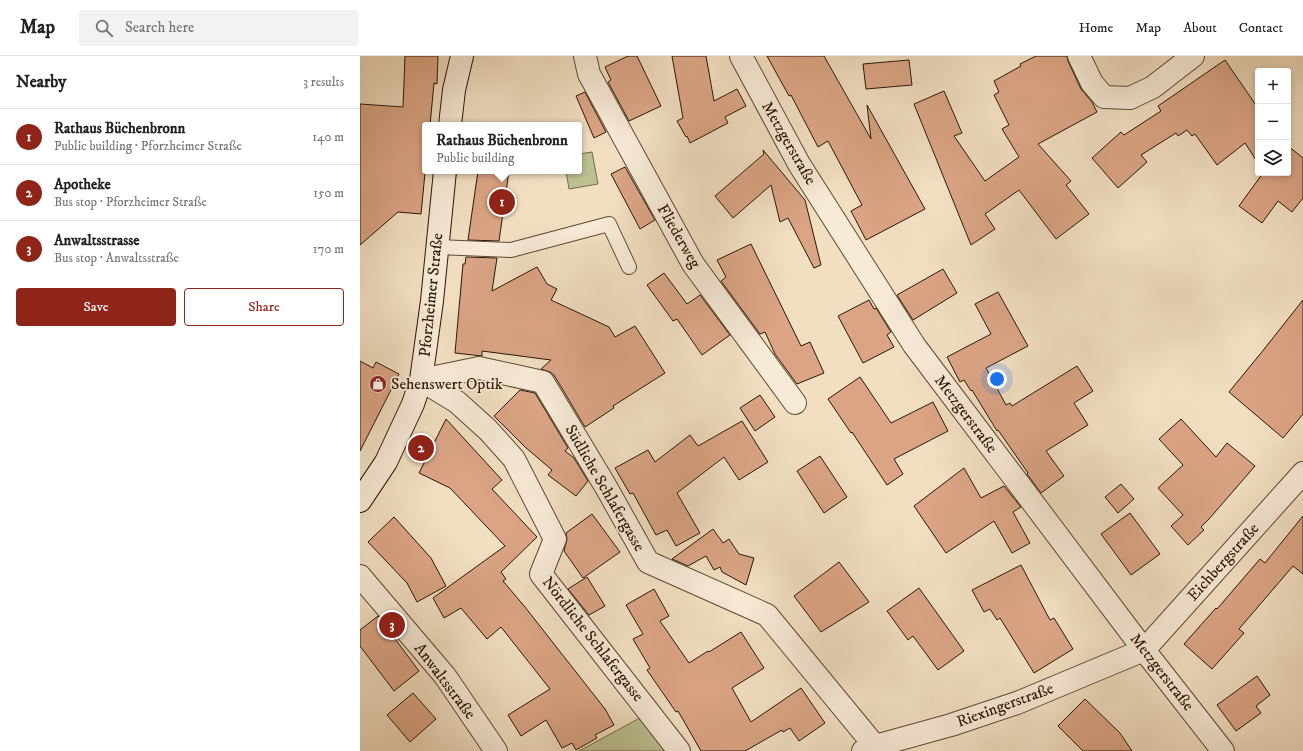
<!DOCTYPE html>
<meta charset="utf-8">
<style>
body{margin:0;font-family:"IM FELL DW Pica",serif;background:#f2f2f2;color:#222}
.controls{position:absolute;right:12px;top:12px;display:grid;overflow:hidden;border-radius:4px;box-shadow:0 2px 6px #0003}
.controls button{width:36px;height:36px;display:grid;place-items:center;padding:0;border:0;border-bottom:1px solid #e0e0e0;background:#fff;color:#222;font:20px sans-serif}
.you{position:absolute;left:637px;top:323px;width:14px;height:14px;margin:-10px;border:3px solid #fff;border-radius:50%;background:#1a73e8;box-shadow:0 0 0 6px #1a73e833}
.badge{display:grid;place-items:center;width:26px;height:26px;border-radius:50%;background:#8f2418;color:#fff;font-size:13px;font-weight:700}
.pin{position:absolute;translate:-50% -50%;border:2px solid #fff;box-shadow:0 1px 4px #0006}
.popup{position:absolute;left:62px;top:66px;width:160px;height:52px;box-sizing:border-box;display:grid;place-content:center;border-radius:4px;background:#fff;filter:drop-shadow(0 1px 3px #0005);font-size:13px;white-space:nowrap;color:#767676}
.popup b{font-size:15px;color:#222}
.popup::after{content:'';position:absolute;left:50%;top:100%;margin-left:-8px;border:8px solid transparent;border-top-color:#fff}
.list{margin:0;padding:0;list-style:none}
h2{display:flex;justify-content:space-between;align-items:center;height:52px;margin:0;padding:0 16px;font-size:17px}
h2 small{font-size:13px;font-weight:400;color:#767676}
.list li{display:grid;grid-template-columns:26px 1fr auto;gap:12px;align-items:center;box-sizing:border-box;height:56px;padding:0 16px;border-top:1px solid #e0e0e0}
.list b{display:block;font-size:15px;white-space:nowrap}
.list p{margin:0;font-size:13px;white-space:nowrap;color:#767676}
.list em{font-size:13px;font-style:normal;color:#767676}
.actions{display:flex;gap:8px;padding:12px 16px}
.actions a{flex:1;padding:9px 0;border:1px solid #8f2418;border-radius:4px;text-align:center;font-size:14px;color:#8f2418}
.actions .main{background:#8f2418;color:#fff}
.icon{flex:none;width:22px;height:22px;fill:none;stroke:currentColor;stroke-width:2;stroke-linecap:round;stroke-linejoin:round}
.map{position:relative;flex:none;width:943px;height:695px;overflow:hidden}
header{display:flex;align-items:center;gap:24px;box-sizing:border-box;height:56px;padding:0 20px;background:#fff;border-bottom:1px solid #e0e0e0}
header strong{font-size:19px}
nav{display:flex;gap:22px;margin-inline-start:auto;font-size:14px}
.search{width:280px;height:36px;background:#f2f2f2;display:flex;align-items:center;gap:10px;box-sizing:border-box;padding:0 14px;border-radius:4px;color:#767676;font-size:15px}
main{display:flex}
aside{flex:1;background:#fff}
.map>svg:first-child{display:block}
.green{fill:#bdc192;stroke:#746c4c}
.building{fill:#dba585;stroke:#2a1805}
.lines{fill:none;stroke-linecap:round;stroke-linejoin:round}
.service-casing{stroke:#5c4a34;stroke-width:16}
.minor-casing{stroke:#5c4a34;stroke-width:24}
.secondary-casing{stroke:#2a1805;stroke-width:24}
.service{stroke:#f7ead7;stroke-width:14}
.minor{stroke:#f7ead7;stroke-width:22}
.secondary{stroke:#f7ead7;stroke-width:22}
.labels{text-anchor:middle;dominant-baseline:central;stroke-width:3.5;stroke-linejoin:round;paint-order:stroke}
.street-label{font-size:16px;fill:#2a1805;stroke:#f7ead7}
.poi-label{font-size:16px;fill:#2a1805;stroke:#f7ead7;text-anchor:start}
</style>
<header>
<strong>Map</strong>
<div class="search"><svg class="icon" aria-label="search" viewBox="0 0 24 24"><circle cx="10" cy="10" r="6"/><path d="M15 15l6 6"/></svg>Search here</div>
<nav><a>Home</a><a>Map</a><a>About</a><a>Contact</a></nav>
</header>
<main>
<aside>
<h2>Nearby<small>3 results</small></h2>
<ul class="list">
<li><span class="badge">1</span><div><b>Rathaus Büchenbronn</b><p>Public building · Pforzheimer Straße</p></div><em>140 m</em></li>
<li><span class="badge">2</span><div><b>Apotheke</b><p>Bus stop · Pforzheimer Straße</p></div><em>150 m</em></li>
<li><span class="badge">3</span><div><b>Anwaltsstrasse</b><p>Bus stop · Anwaltsstraße</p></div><em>170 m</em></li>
</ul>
<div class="actions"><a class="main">Save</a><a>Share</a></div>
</aside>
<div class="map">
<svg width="943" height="695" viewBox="0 0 943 695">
<rect width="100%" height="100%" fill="#f2dfc2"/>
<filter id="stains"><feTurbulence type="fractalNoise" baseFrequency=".005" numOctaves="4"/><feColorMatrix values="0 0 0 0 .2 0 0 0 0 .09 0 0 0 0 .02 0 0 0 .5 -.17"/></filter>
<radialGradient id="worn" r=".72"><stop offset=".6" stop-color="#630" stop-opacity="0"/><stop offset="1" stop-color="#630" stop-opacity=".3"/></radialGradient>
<!-- green -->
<path class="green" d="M232 96 238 128 209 133 206 115H219V98Z
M289 657 319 695H219Z"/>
<!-- building -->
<path class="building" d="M45 0H78L77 28 74 27 70 69H65V117L61 158 38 156 0 189V48L43 51Z
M268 0H277L301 50 269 65 248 26 251 24 245 11Z
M312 0H346L354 45 377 33 386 50 365 61 368 67 330 87 327 80 326 81 317 65 323 62Z
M407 0H464L511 83 507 49 565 153 506 184 491 155 502 149 468 85 458 91 431 39 429 40Z
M676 0H707L708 5 721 33 732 46 737 56 678 88 711 125 706 129 729 158 696 183 659 134 625 158 635 173 611 189 554 48 584 35 602 77 594 80 625 125 659 101 642 73 649 69 634 39 639 36 634 25 661 10 660 8Z
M549 4 552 29 506 33 503 8Z
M865 4 898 52V107L885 87 857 109 835 78 832 80 827 74 818 80 816 77 781 99 787 106 758 132 732 102 761 76 764 79 801 55 798 50Z
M225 36 246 76 234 82 216 40Z
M928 90 943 102V142L932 156 918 145 902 167 879 150 903 117H928Z
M403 94 445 144 461 209 454 212 428 162 420 166 411 129 373 162 355 140 404 98Z
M265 111 295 164 280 173 251 118Z
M118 115H149L139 185 108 184Z
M391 188 441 290 450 286 464 317 437 328 415 298 405 276 400 278 361 225 366 221 357 204Z
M106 201 137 202 132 235 177 211 187 228 197 233 191 244 249 271 255 281 275 270 305 317 253 350 254 352 225 371 194 319 190 316 181 313 191 304 122 295V300L95 297 103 208H105Z
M583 213 597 237 553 264 537 239Z
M304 217 327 248 340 239 370 279 342 299 317 263 313 265 287 229Z
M638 236 668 290 626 312 646 349 650 347 652 350 717 310 733 335 714 347 728 369 686 395 704 420 681 437 667 418 668 417 638 374 637 375 612 334 611 335 604 324 600 326 587 301 631 278 615 248Z
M509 244 514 253 516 252 531 276 527 279 534 291 503 307 478 260Z
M943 244V358L923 382 869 336 901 297Z
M0 305 13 312 16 306 39 318 0 395Z
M500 321 531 367 573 346 588 375 534 403 543 418 527 429 492 376 491 377 468 343Z
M160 334 175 337 208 392 205 395 214 402 228 425 216 440 188 419 192 414 165 391 134 360Z
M400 339 415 361 395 375 380 352Z
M86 363 142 424 132 433 177 481 141 516 146 523 143 525 165 551 245 653 254 669 235 679 237 682 216 694 212 687 202 692 186 664 161 680 148 659 190 633 141 571 127 583 101 552 84 562 73 542 145 490 90 432 59 417Z
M821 363 856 401 867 387 895 410 849 463 841 471 844 474 828 489 811 470 823 459 798 432 823 409 799 383Z
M382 365 408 406 379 424 364 401 317 437 340 477 316 490 307 474 296 479 273 437 270 438 255 412 288 394 295 406 330 379 338 390Z
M460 400 487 441 464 457 437 415Z
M604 412 621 442 644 430 661 451 653 456 670 487 652 497 634 465 586 497 554 450Z
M761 428 774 443 758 457 745 441Z
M770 457 800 498 771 519 741 478Z
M232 458 260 496 223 522 204 495 207 483 206 477Z
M943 460V518L933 510 879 573 884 577 852 613 824 588 856 552 857 553 900 503 905 507Z
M34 461 71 502 86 530 57 546 47 527 8 486Z
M353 473 363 487 369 483 379 498 394 502 386 529 362 516 360 511 354 514 346 500 328 510 312 503Z
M479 506 509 546 461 576 434 540Z
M661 509 690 564 694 562 713 593 674 617 640 562 637 564 630 553 624 556 612 534Z
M227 521 245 550 229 559 208 533Z
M559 532 604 595 578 614 553 580 548 584 527 555Z
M294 533 309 560 300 565 329 607 348 595 349 596 381 576 404 612 372 632 391 666 441 632 465 667 439 685 430 672 423 676 422 674 385 695H341L318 655 316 656 287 614 290 612 273 583 283 578 266 549Z
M18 560 59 615 34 635 0 590V574Z
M897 620 910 639 896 650 901 657 876 675 857 649Z
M53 637 76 663 50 686 27 659Z
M725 643 760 677 772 695H723L698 670Z"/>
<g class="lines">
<!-- service casing -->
<g class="service-casing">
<path id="service" d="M77 191 151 194 249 168 269 211"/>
</g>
<!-- minor casing -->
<g class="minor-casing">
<path id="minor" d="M225 0 229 18 333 208 435 347
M381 0 439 108 554 289 784 594 863 695
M719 0 732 27 744 41 770 42 793 31 833 0
M61 324 119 312 183 326 246 431 288 506 407 559 519 695
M61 324 97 346 128 374 154 403 195 483 181 518 319 695
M0 520 85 620 136 695
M503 695 515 690 591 669 657 647 784 594 943 417"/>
</g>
<!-- secondary casing -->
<g class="secondary-casing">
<path id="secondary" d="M90 69 94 34 102 0
M0 445 26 406 53 348 61 324 72 245 85 115"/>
</g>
<!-- service -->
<use href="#service" class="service"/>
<!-- minor -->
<use href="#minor" class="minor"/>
<!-- secondary -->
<use href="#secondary" class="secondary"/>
</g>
<!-- icons -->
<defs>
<g id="shop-disc" transform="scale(0.9)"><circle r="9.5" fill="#8f2418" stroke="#f7ead7"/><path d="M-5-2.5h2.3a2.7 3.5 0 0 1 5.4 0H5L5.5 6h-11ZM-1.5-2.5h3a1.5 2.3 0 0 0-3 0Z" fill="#fff"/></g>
</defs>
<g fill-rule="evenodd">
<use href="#shop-disc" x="18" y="328"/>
</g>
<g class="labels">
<!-- street labels -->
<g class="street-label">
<text transform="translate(429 87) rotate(60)">Metzgerstraße</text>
<text transform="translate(319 180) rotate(60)">Fliederweg</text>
<text transform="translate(71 239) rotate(-84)">Pforzheimer Straße</text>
<text transform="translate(606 358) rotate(53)">Metzgerstraße</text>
<text transform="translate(245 432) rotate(60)">Südliche Schlafergasse</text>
<text transform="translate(863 506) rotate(-48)">Eichbergstraße</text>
<text transform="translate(233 583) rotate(52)">Nördliche Schlafergasse</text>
<text transform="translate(802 616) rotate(52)">Metzgerstraße</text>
<text transform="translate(85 625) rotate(53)">Anwaltsstraße</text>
<text transform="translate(645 649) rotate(-20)">Riexingerstraße</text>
</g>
<!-- poi labels -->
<g class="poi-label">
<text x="31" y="328">Sehenswert Optik</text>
</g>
</g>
<rect width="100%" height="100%" filter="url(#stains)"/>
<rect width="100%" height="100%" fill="url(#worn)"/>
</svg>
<div class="controls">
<button>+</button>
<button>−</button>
<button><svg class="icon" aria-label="layers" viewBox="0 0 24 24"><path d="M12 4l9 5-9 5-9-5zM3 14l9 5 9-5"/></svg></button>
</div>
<div class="you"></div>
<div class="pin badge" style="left:142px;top:146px">1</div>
<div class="popup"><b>Rathaus Büchenbronn</b>Public building</div>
<div class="pin badge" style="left:61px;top:392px">2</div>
<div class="pin badge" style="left:32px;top:569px">3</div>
</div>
</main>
